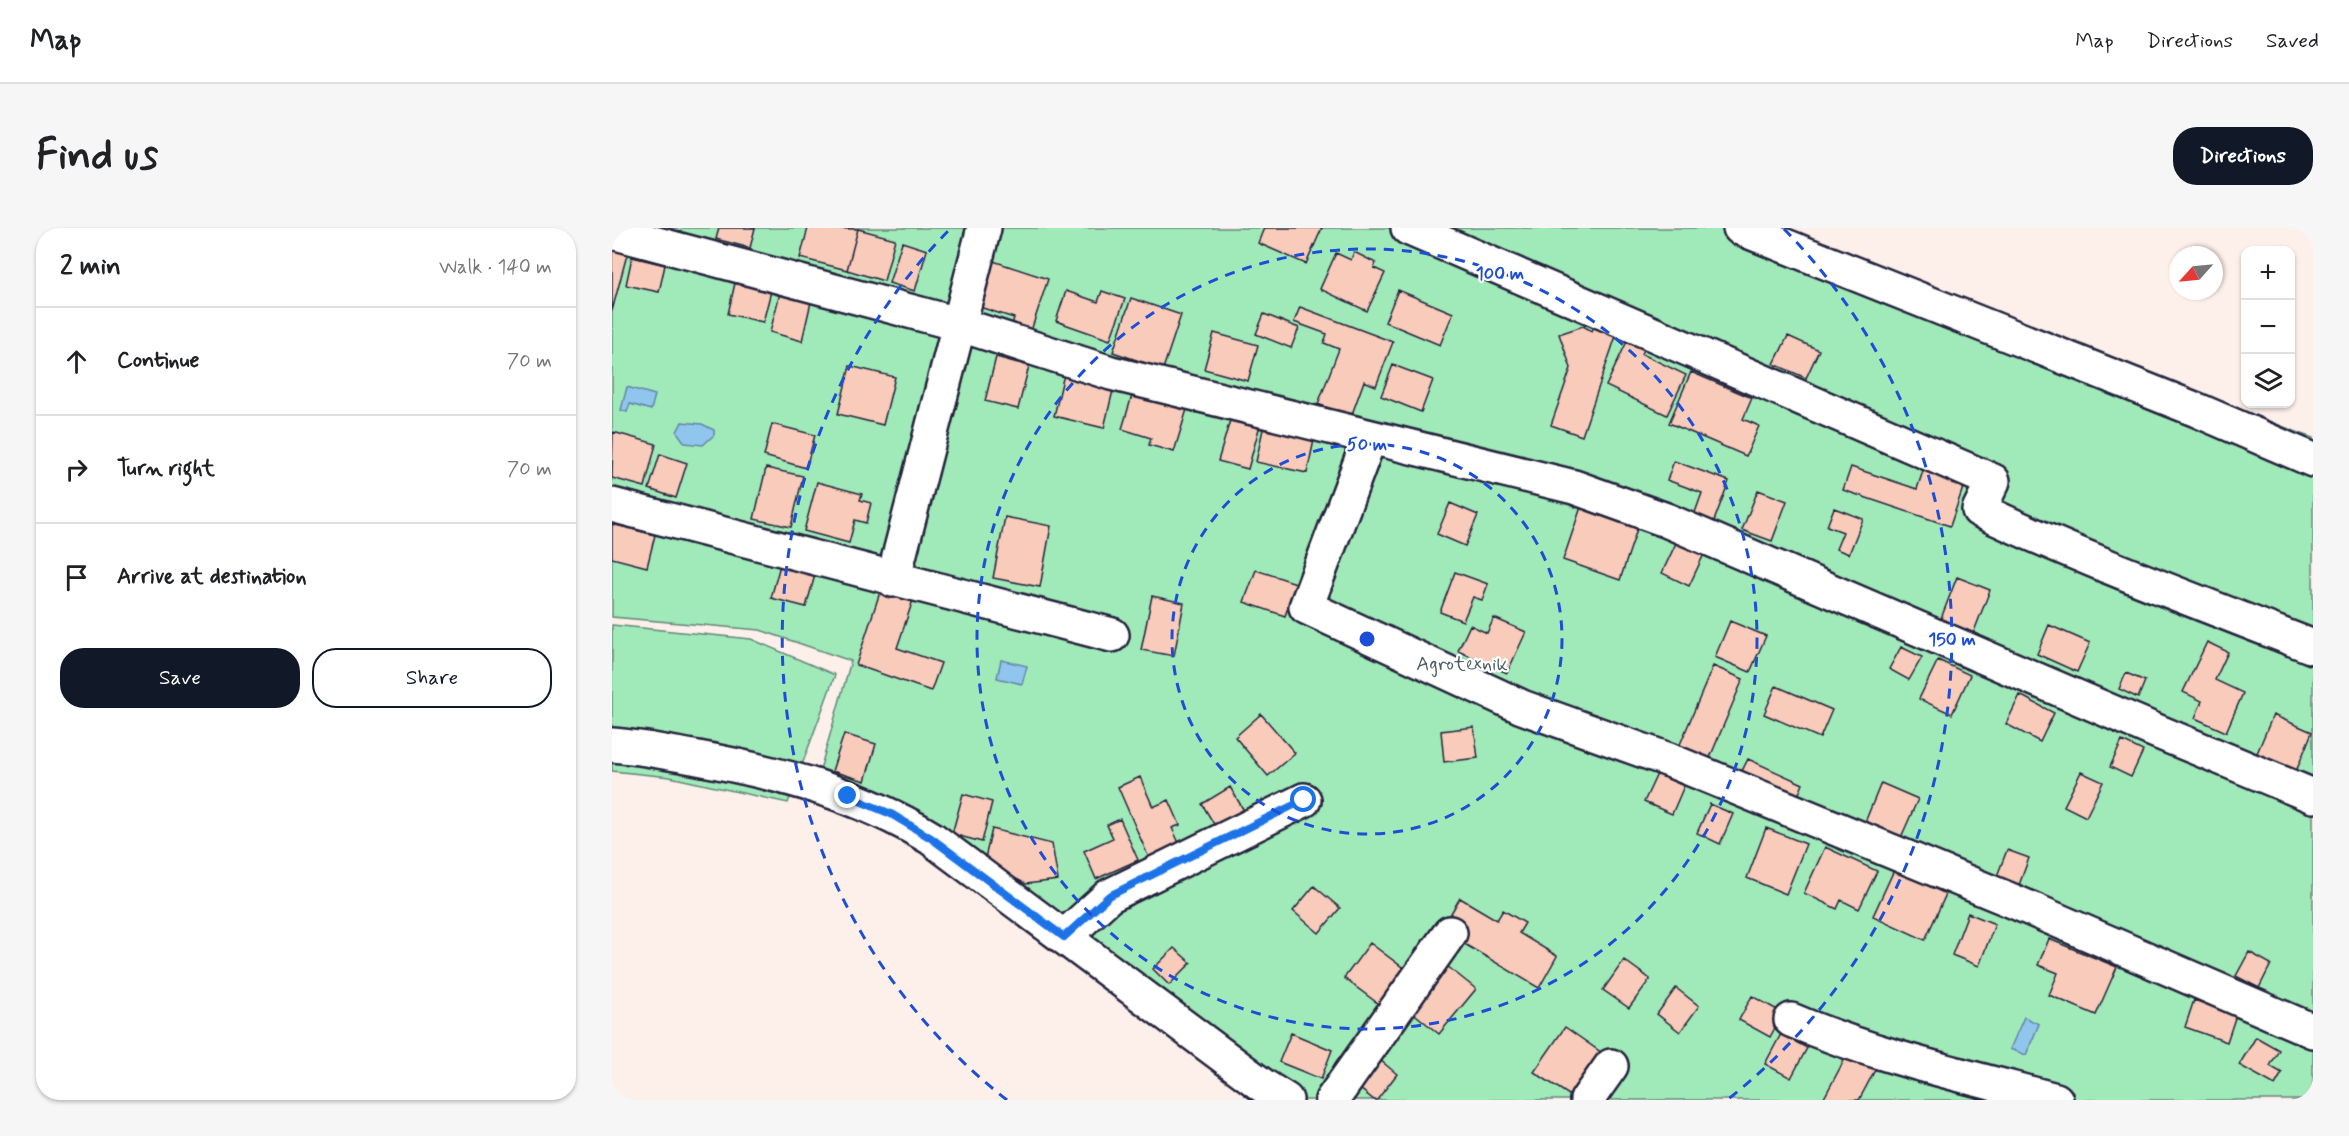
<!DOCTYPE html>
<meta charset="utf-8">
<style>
body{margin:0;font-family:Mynerve,sans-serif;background:#f6f6f6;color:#202124}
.controls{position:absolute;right:18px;top:18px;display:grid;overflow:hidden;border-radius:12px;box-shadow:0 2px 4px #0004}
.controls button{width:54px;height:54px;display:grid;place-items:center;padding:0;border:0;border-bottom:2px solid #e0e0e0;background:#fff;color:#202124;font:30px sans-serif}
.compass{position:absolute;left:1557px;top:18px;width:54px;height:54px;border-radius:50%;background:#fff;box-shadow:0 2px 4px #0004;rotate:243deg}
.stop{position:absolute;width:18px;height:18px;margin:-14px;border:4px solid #1a73e8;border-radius:50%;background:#fff}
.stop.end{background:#1a73e8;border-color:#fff;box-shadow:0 2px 6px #0008}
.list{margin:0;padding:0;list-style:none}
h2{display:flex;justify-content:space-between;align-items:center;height:78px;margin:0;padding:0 24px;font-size:26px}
h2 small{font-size:20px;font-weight:400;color:#757577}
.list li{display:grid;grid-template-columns:39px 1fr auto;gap:18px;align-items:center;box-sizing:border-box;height:108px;padding:0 24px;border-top:2px solid #e0e0e0}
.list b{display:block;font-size:22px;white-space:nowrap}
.list em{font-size:20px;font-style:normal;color:#757577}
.actions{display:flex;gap:12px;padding:18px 24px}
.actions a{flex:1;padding:14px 0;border:2px solid #111827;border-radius:24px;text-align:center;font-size:21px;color:#111827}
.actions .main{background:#111827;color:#fff}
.icon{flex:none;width:33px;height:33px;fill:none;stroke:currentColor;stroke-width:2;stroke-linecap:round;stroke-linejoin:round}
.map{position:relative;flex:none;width:1701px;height:872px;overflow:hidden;border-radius:24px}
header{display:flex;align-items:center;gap:36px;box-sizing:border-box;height:84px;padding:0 30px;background:#fff;border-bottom:2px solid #e0e0e0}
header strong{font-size:28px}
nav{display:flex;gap:33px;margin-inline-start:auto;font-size:21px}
.intro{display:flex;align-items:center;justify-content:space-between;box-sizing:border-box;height:144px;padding:0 36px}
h1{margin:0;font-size:42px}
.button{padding:15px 27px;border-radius:24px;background:#111827;color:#fff;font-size:21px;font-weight:700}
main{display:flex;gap:36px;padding:0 36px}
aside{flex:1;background:#fff;border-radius:24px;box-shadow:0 2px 4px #0004}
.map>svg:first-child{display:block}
.green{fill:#a0eab9;stroke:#61867a;stroke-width:1.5}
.water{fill:#90c5ee;stroke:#6484a6;stroke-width:1.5}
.building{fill:#f8cbba;stroke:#22223b;stroke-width:1.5}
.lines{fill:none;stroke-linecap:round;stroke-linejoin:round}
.minor-casing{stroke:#22223b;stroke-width:38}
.minor{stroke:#fff;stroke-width:33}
.route{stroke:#1a73e8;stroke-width:8}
.ring{fill:none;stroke:#1d4ed8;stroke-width:3;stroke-dasharray:10 8}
.labels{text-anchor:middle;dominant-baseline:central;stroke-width:4.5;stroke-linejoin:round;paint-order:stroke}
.park-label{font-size:20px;fill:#485e61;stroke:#fff}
.centre{fill:#1d4ed8;stroke:#fff;stroke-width:3}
.ring-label{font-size:18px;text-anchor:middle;font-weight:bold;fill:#1d4ed8;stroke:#fff;stroke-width:4.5;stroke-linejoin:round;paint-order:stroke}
</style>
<header>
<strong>Map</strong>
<nav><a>Map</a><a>Directions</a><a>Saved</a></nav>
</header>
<div class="intro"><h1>Find us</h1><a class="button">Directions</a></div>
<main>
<aside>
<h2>2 min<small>Walk · 140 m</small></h2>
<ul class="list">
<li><svg class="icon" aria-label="ahead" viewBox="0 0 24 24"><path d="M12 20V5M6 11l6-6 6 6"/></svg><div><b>Continue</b></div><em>70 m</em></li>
<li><svg class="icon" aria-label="right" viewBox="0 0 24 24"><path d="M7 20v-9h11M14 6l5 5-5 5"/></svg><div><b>Turn right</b></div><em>70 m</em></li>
<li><svg class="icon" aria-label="arrive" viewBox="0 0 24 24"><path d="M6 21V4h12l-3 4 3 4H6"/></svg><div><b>Arrive at destination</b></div></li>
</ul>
<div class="actions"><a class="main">Save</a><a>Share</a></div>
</aside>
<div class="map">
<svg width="1701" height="872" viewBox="0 0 1701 872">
<rect width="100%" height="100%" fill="#fdefea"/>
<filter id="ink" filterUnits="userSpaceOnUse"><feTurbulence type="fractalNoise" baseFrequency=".0167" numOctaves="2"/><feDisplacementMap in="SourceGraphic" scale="12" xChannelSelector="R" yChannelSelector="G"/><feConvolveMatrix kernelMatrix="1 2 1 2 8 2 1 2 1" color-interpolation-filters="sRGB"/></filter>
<g filter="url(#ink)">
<!-- green -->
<path class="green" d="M0 0H1150L1701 210V872H655L279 586 202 563 239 433 148 402 0 389Z
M0 397 139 411 223 447 176 575 58 549 0 543Z"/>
<!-- water -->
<path class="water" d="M15 159 43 167 39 182 18 176 15 184 9 182Z
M70 194 90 196 102 202V207L91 217 73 215 65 204Z
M389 432 415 438 410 456 385 450Z
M1412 789 1427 796 1414 827 1398 821Z"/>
<!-- building -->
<path class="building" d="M107 0H143L138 20 104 11Z
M196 0 246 1 235 42 188 30Z
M652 0H710L694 36 646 15Z
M246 1 283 11 272 53 235 42Z
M0 14 17 19 0 83Z
M290 14 315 22 303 63 277 55Z
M742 24 764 35 762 40 773 45 755 83 708 61 724 25 739 32Z
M20 29 53 37 47 64 14 57Z
M372 30 436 51 418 106 399 100 402 90 358 76Z
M123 55 159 63 151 94 116 86Z
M786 62 841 85 828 117 773 94Z
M454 63 486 74 490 63 513 71 498 112 444 93Z
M168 65 199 74 190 113 158 104Z
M519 70 569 87 551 141 501 124Z
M688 79 781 114 764 158 752 153 739 189 706 176 727 121 712 115 715 106 682 94Z
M652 86 687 100 679 120 644 106Z
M984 94 1006 102 970 208 939 197 959 140 947 106 971 98 980 103Z
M602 105 646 117 636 153 592 141Z
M1018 107 1035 115 1030 126 1074 147 1055 187 994 158Z
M1176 108 1207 122 1194 150 1162 136Z
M384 129 417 138 406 181 373 173Z
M781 137 821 152 809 184 769 168Z
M238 138 283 149 271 197 226 186Z
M454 138 504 150 492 200 442 188Z
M1079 144 1140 170 1131 191 1147 198 1134 228 1057 195Z
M522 161 576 178 562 224 537 217 539 210 510 201Z
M619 189 648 197 636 241 606 233Z
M160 196 203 207 194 240 152 228Z
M651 201 702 212 695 245 644 234Z
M1 204 44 216 33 259 0 250Z
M48 226 75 235 64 270 37 261Z
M1062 233 1117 253 1099 301 1080 293 1090 265 1055 252Z
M1239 239 1305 261 1312 240 1353 254 1338 298 1231 262Z
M154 240 191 248 179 299 142 291Z
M205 254 250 266 248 272 259 275 254 295 243 292 237 315 192 303Z
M1146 262 1175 273 1160 313 1130 302Z
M971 273 1028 292 1008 352 951 332Z
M838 275 866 287 853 318 825 306Z
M1222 280 1251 291 1237 326 1224 321 1231 304 1215 298Z
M393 289 439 298 428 359 381 350Z
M0 296 43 307 35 339 0 330Z
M1065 313 1092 326 1077 358 1050 345Z
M168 337 203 347 194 379 159 370Z
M644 342 684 355 673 388 632 374Z
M843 344 876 356 870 372 861 369 851 393 828 384Z
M1345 349 1378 362 1361 406 1328 393Z
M271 355 303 366 285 420 329 435 319 463 244 437Z
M540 368 572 375 562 428 529 422Z
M882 390 914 404 895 445 846 423 858 397 875 405Z
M1118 393 1154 408 1138 444 1103 429Z
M1437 397 1478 415 1465 444 1425 426Z
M1595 414 1616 424 1603 452 1631 465 1614 504 1583 490 1590 473 1571 464Z
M1289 419 1310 429 1297 452 1277 441Z
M1326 432 1358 447 1340 486 1307 471Z
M1101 438 1131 451 1094 539 1064 526Z
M1514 445 1533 453 1526 470 1507 461Z
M1164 458 1220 482 1208 510 1152 486Z
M1408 467 1442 485 1428 514 1394 496Z
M649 486 683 525 656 548 623 509Z
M1661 487 1700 504 1683 546 1643 530Z
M862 499 866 530 832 534 829 503Z
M232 506 264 516 253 553 220 543Z
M1510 513 1531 523 1519 549 1498 539Z
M1136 531 1191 556 1182 577 1126 551Z
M1469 544 1491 554 1474 589 1452 578Z
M1045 546 1072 558 1060 586 1032 574Z
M528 549 541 579 557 572 568 597 560 600 568 617 537 630 506 559Z
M1269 555 1306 571 1287 614 1251 599Z
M618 559 634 586 606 603 590 576Z
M351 566 380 574 370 614 340 606Z
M1098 576 1121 586 1108 616 1085 605Z
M508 591 526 632 484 651 472 623 501 610 495 597Z
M1154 600 1194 616 1174 666 1135 650Z
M380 601 440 616 446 652 414 656 372 634Z
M1213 619 1265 643 1247 681 1229 672 1225 681 1192 665Z
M1395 622 1417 630 1407 657 1385 648Z
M1282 642 1334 666 1313 712 1261 688Z
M702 658 728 680 707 705 681 683Z
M848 670 885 692 891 682 913 695 907 705 945 728 927 760 842 710 832 697Z
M1356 685 1383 696 1367 738 1340 727Z
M1437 711 1505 739 1484 787 1437 767 1446 745 1426 737Z
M758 715 794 742 768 777 732 750Z
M562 720 579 735 557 757 541 741Z
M1637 724 1659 736 1647 760 1624 748Z
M1012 732 1038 751 1017 780 991 762Z
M835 738 864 761 827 806 799 783Z
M1064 760 1087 778 1068 804 1045 786Z
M1140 768 1171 785 1158 809 1127 792Z
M1582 772 1624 787 1615 814 1573 799Z
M953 799 990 825 960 869 922 844Z
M679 805 720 822 709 851 667 834Z
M1169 806 1195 820 1179 850 1153 836Z
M1644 809 1667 822 1658 838 1670 845 1663 857 1627 837Z
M1236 825 1264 840 1247 872H1211Z
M768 832 785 846 765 872H762L747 860Z"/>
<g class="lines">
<!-- minor casing -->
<g class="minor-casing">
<path id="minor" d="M796 0 1381 253 1367 282C1475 333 1589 375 1701 419
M1128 0 1585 182 1701 232
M0 4 346 96 499 145 962 259 1054 292 1544 503 1701 568
M758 209 694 379 910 479 1057 532 1403 674 1701 803
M0 277 500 407
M281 352 372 0
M0 517C29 519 57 525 86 530 171 546 245 565 319 610L650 857 674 872
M452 709 497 668 692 572
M1179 792C1264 828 1354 848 1444 872
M720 872 838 705
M975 872 999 838"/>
</g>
<!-- minor -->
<use href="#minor" class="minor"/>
</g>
</g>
<g class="lines" filter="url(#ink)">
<!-- route -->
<path class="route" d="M236 568 279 586 319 610 452 709 497 668 692 572"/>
</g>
<!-- distance rings -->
<g class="ring">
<circle cx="755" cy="411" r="195"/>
<circle cx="755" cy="411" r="390"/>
<path d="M395 872A585 585 0 0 1 338 1M1172 1A585 585 0 0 1 1115 872"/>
</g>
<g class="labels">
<!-- park labels -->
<g class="park-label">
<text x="850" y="436">Agrotexnik</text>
</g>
</g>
<circle cx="755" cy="411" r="9" class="centre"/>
<g class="ring-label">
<text x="888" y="51">100 m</text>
<text x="755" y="222">50 m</text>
<text x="1340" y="417">150 m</text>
</g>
</svg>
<div class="controls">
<button>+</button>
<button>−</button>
<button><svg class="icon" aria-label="layers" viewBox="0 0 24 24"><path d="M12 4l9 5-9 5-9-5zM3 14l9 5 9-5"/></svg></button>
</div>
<svg class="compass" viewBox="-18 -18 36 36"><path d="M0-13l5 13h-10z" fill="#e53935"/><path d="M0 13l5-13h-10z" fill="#757577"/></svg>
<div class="stop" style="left:692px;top:572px"></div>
<div class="stop end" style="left:236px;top:568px"></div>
</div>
</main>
